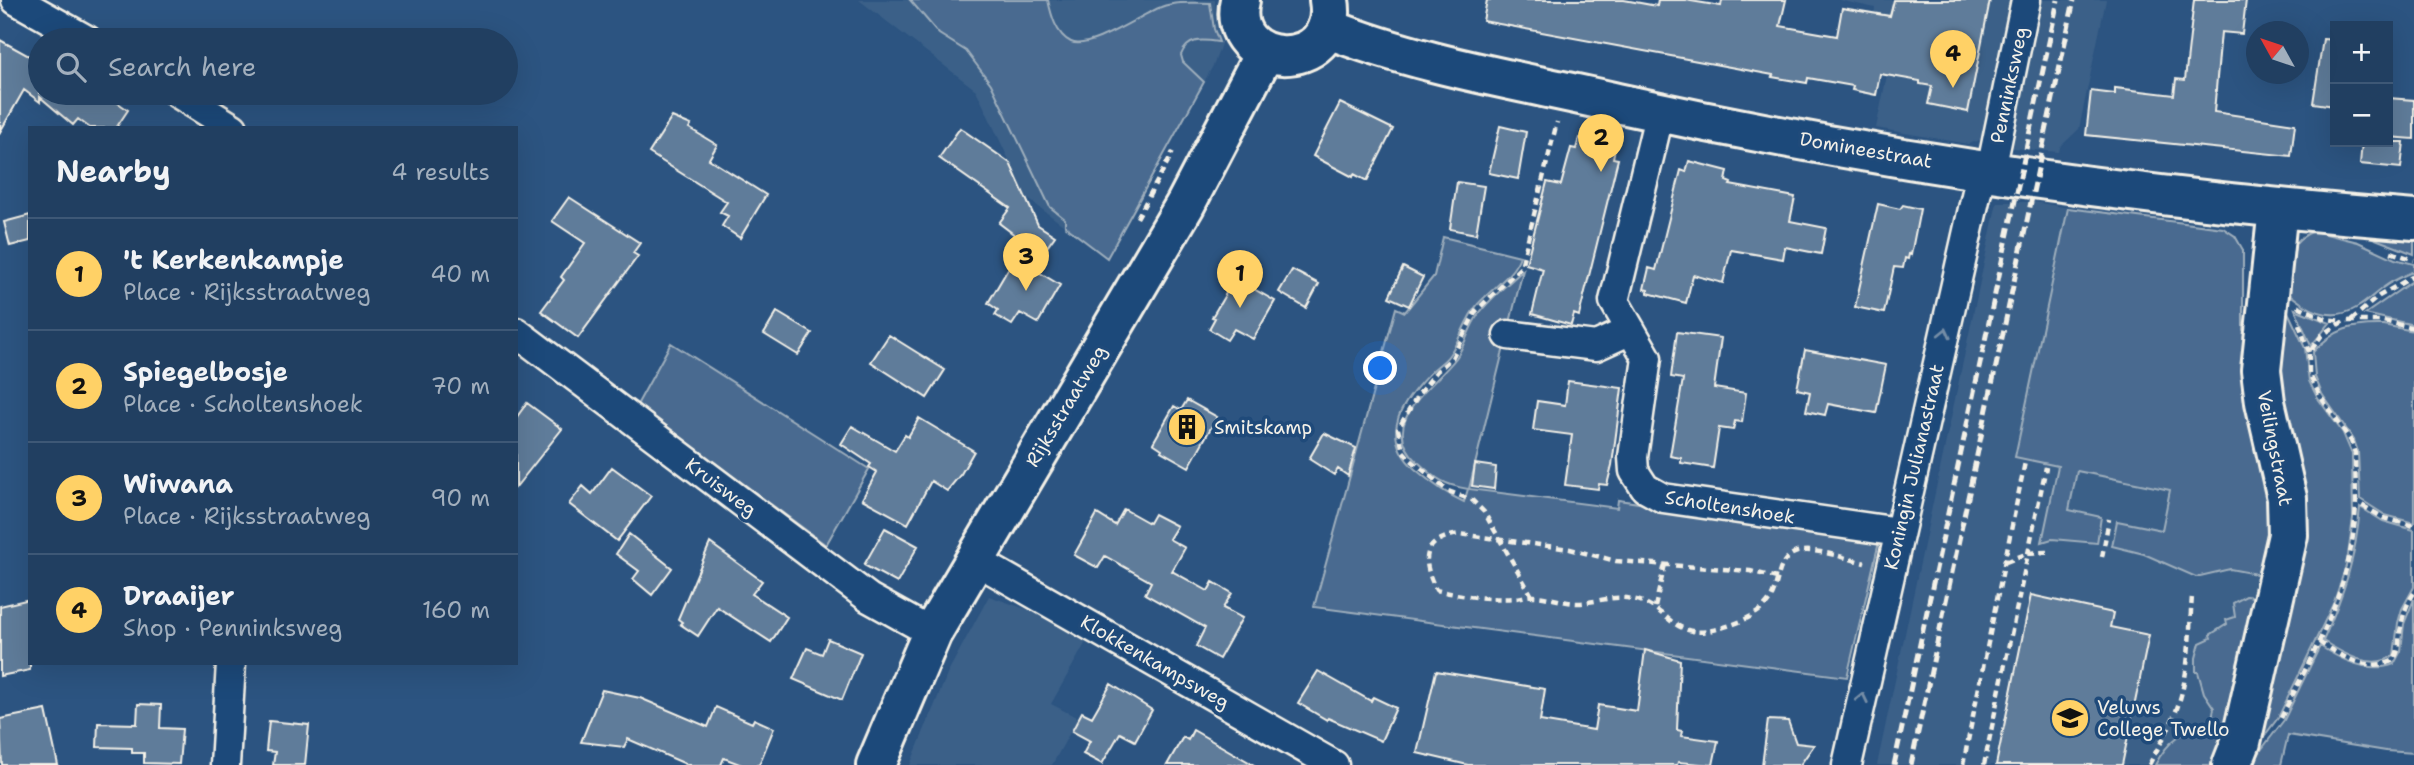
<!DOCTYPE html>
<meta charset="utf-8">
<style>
body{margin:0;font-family:"Shantell Sans",sans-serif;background:#294667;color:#f1f3f6}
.controls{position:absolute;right:21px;top:21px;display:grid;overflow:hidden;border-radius:0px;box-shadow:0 7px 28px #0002}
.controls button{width:63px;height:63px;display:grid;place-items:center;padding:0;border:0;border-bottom:2px solid #3e5876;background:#213f61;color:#f1f3f6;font:35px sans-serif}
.compass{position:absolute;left:2246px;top:21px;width:63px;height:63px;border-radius:50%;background:#213f61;box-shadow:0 7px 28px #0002;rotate:310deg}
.you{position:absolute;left:1381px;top:369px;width:24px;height:24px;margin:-18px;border:5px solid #fff;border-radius:50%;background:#1a73e8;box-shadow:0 0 0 10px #1a73e833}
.badge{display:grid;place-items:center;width:46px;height:46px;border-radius:50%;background:#ffd166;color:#111;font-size:23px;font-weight:700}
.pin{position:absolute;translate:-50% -58px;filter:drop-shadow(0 2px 4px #0008)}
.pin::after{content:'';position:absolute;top:37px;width:24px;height:21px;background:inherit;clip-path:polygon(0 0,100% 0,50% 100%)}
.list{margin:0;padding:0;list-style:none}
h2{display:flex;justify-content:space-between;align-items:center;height:91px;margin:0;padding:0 28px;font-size:30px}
h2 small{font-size:23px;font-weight:400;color:#a2afbd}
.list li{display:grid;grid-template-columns:46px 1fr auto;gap:21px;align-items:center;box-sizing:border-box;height:112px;padding:0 28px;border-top:2px solid #3e5876}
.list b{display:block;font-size:26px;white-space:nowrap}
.list p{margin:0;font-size:23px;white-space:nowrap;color:#a2afbd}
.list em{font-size:23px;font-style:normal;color:#a2afbd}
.icon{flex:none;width:38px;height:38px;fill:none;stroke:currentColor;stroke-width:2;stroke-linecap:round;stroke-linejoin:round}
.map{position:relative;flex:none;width:2414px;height:765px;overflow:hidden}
.search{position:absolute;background:#213f61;box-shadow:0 7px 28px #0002;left:28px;top:28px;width:490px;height:77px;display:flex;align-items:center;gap:18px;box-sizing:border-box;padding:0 24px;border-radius:38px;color:#a2afbd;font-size:26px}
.panel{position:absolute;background:#213f61;box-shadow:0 7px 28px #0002;left:28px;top:126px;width:490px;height:539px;border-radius:0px}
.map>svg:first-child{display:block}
.built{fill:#3b6088}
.green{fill:#496b90;stroke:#9eaebc;stroke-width:2}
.building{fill:#5e7b9a;stroke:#f4f1e8;stroke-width:2}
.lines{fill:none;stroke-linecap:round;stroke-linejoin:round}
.street-casing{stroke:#f4f1e8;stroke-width:33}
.secondary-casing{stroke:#f4f1e8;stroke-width:44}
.primary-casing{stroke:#f4f1e8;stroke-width:44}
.path{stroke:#f4f1e8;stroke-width:4.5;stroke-dasharray:7 5;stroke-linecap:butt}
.street{stroke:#1f4a7a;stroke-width:28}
.secondary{stroke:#1f4a7a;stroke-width:38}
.primary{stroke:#1f4a7a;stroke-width:38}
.rail{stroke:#f4f1e8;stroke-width:5;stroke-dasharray:10 5;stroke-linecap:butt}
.oneway{stroke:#748da6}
.labels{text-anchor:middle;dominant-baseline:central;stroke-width:7;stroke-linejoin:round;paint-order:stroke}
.street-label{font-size:19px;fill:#f4f1e8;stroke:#1f4a7a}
.poi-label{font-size:19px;fill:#f4f1e8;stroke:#1f4a7a;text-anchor:start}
</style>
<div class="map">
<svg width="2414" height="765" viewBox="0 0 2414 765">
<rect width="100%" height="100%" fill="#2c5481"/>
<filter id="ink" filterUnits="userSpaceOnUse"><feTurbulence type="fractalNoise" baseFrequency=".0143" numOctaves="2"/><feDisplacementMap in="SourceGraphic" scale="14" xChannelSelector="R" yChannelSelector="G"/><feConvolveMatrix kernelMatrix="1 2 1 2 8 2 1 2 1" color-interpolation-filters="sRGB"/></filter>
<g filter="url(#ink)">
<!-- built -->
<path class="built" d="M859 0H1215V19L1221 44 1214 64 1107 258 1027 198 976 90Z
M2011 0 1985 132 1980 140 1968 144 1876 128 1890 61 1871 33 1875 8 1839 0Z
M2037 0H2106L2079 129 2060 147 2059 152 2013 148 2009 141Z
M1997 202H2035L2068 208 2016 456 2276 511 2217 765H1877Z
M989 596 1029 610 1086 642 1051 704 1078 718 1052 765H910L949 670Z"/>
<!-- green -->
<path class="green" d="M910 0H1048C1051 14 1056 35 1071 42 1089 51 1142 14 1161 7 1176 1 1195 3 1210 3L1214 29 1219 42C1203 40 1188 37 1181 55L1183 62 1204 82 1107 258 1065 226V219L1050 207 991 84 966 51 939 34Z
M2068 208 2223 228 2235 236 2243 250V329L2247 325 2272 480 2267 576 2230 569 2196 577 2144 554 2112 546 2117 521 2162 530 2170 490 2077 471 2069 510 2101 517 2097 543 2052 539 2042 542 2058 466 2015 457Z
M2342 226 2414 231V254Z
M2314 231 2358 242 2395 259 2414 264V271C2404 276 2393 280 2384 287 2375 293 2367 302 2358 307 2330 324 2305 309 2284 289 2288 262 2285 242 2314 231Z
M1443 237 1520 256C1513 276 1492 288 1478 304 1465 319 1461 339 1449 355 1445 361 1438 365 1433 370 1403 400 1377 434 1415 469 1430 482 1446 494 1464 502L1468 489C1444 485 1436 479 1418 462 1375 423 1434 387 1456 358 1465 345 1469 328 1478 315 1490 298 1508 284 1523 270L1469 489 1617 508 1618 500 1880 538 1847 677 1314 607 1396 308 1405 312 1434 276Z
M2414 280V325L2365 314Z
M2282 299 2305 348 2309 381 2317 397 2343 433 2352 454 2353 518 2347 563 2334 602 2278 718 2255 748Z
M2295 309 2330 323 2311 346Z
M2383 325 2414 331V523L2385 515 2360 499 2358 452 2354 440 2322 394 2315 377 2313 352C2334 329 2352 324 2383 325Z
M671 343 869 469 826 545 637 405Z
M2360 507 2383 521 2414 530V587L2402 609 2398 623 2394 655C2373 672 2342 653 2323 641 2344 593 2356 559 2360 507Z
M2246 596 2263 598 2217 765H2155C2168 740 2184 729 2211 724L2214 708 2204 693 2198 672H2196V658L2200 643 2211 638 2210 635 2227 624 2226 620 2235 617 2233 603Z
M2414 599V753L2386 751 2288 735 2281 765H2253L2261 750 2284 720 2320 646C2341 660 2369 674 2394 664L2401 651 2404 624Z"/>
<!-- building -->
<path class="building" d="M1487 0H1624L1657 6 1658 0H1685L1721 6 1722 0H1786L1780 26 1837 36 1842 8 1890 16 1894 0H1990L1968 112 1928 104 1932 86 1920 84V81L1880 74 1876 95 1852 90 1853 86 1808 78 1807 83 1772 77 1773 75 1483 21Z
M2194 0H2246L2242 34 2221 32 2214 112 2295 124 2291 156 2086 135 2091 91 2115 94V88L2174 95 2176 79 2185 80Z
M2323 39 2335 40V106L2313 103Z
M0 40 40 62V93H104L128 110 116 128H90L78 119 73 125 40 97V102L24 90 0 132Z
M2388 98 2414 100V139L2388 137Z
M1340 103 1393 129 1367 181 1354 174 1353 177 1313 156Z
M672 117 691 125 689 128 717 145 709 159 766 195 740 238 722 226 728 216 720 212 727 202 649 153Z
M1500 126 1526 132 1518 179 1489 173Z
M960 128 1010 163 1038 225 1055 236 1032 268 1060 285 1038 323 1020 313 1012 325 995 315 998 310 988 303 1024 242 999 223 1010 208 939 158Z
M1579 138 1615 148 1613 158 1618 159 1579 316 1574 314 1571 325 1532 314 1543 269 1526 264 1547 182 1561 185 1571 148 1576 149Z
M2362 142H2404L2401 168 2360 164Z
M1689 161 1728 171 1726 181 1731 183 1730 185 1795 197 1790 221 1826 228 1821 254 1785 247 1783 259 1731 250 1723 283 1693 275 1686 303 1648 293V290L1644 289 1649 268 1656 270 1681 170 1686 172Z
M1457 182 1484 186 1476 234 1450 229Z
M569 197 640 243 633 253 638 256 578 338 541 311 564 280 561 277 585 243 552 221Z
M1878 204 1900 209 1903 205 1920 209 1911 255 1909 254 1908 259 1905 258 1903 268 1894 267 1884 313 1855 307Z
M30 215V241L10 246 4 222Z
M1403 267 1423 277 1409 306 1389 297Z
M1244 269 1247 270 1245 284 1275 301 1253 339 1234 329 1227 340 1209 329 1215 318 1212 317 1235 278 1237 280Z
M1292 270 1319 284 1306 308 1279 292Z
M777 312 812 333 798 355 764 334Z
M1677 332 1721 338 1714 388 1746 393 1742 422 1735 421 1733 430 1719 428 1713 468 1681 463V458L1670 456 1683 379 1671 377Z
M889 335 945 370 927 398 871 362Z
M1805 350 1886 365 1876 413 1828 404 1825 415 1806 411 1810 392 1797 389Z
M1568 381 1622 388 1612 465 1607 485 1599 484 1598 489 1565 485 1572 435 1533 430 1537 401 1565 405Z
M1187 400 1217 417 1189 467 1161 451 1162 449 1153 443 1174 406 1181 410Z
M527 403 562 429 516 487V418Z
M919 418 974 451 961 474 947 491 931 481 908 524 862 499 877 472 869 467 871 464 841 444 852 426 895 451 905 435 908 437Z
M1324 433 1356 448 1348 476 1338 469 1334 475 1309 459Z
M1475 464 1496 467 1494 489 1472 486Z
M612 467 651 496 617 541 569 504 583 486 592 494Z
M1124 509 1149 523 1154 514 1177 526 1169 539 1185 548 1172 571 1208 591 1213 582 1232 593 1223 608 1242 618 1219 659 1196 646 1205 628 1145 594 1151 582 1105 556 1098 568 1074 555 1097 514 1115 525Z
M885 528 918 546 897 583 864 565Z
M629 534 672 568 652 595 633 579 639 571 616 554Z
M710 543 762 581 752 594 787 617 771 642 717 607 698 636 680 624 682 622 678 619Z
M2031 595 2113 613 2110 627 2149 635 2122 765H1996Z
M30 599V670L0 676V606Z
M828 639 861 653 842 700 793 679 807 648 822 654Z
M1645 650 1680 660 1677 730 1682 731 1681 736 1718 741 1713 765 1678 762 1677 765H1468L1417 753 1436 671 1545 689 1540 721 1594 730 1598 705 1637 711Z
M1318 671 1371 701 1373 697 1396 708 1381 741 1328 718 1327 720 1298 703Z
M1111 684 1152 710 1135 741 1120 733 1102 764 1083 754 1090 741 1072 731 1082 712 1092 717Z
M602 690 640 698 708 727 716 707 752 723 754 719 774 728 759 765H742L724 758 721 765H688L628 739 624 747 581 742Z
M138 704 161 705 160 728 182 729 179 764 144 763V753H132V748L97 747 98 723 137 724Z
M46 710 58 765H2L0 719Z
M1768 720 1788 721 1796 743 1814 745 1800 765H1762Z
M269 721 309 725 305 765H273L275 752 266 751Z
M1193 730 1254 765H1167L1183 737 1188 740Z"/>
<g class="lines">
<!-- street casing -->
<g class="street-casing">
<path id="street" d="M16 0 87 40
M177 93 233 128
M1660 112 1614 301 1647 358 1633 457 1634 471 1645 488 1663 498 1899 532
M1991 170 2026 0
M516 332 869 598 932 633
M1508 335 1596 346 1631 330
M975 560 1334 765
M225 765 231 663
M1847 765 1982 169"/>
</g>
<!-- secondary casing -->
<g class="secondary-casing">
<path id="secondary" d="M1327 28C1419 65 1521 81 1617 103 1880 161 2146 199 2414 220
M2232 765 2241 742 2288 535 2287 498 2265 402 2261 370 2278 208"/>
</g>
<!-- primary casing -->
<g class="primary-casing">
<path id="primary" d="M1240 0C1223 71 1342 76 1329 0
M876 765 932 633 1185 205 1265 52"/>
</g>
<!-- path -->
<path class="path" d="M1137 218 1173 152
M2391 252 2414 260
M2298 306 2326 319 2342 321
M2351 320 2379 296 2414 276
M2299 324 2309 352
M2414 328 2383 321H2344L2322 335 2309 353V373L2320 396 2351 441 2355 453 2356 502 2384 518 2414 526
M2102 557 2109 519
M2006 562 2028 553 2047 552
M1777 578 1750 571 1616 561 1570 549 1459 534C1422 540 1421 559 1436 590 1461 596 1491 600 1516 598 1521 598 1527 595 1532 596 1548 596 1563 603 1579 603 1598 602 1613 595 1632 599 1665 604 1673 640 1713 630 1731 626 1758 617 1769 601 1780 586 1775 559 1797 552 1814 547 1848 559 1865 563
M1532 596 1484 512 1472 500 1448 491 1411 460 1403 451 1398 429 1418 395 1437 371 1452 358 1476 311 1521 267 1557 122
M1655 607 1665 564
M2319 642C2340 656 2367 672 2392 661 2401 652 2398 638 2401 627 2403 615 2407 603 2414 593
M2281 718C2317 645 2353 587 2356 502
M1963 765 2025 462
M1984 765 2046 467
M2149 765C2158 747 2169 730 2176 711 2190 674 2189 635 2192 596"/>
<!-- street -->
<use href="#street" class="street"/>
<!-- secondary -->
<use href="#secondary" class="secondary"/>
<!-- primary -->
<use href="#primary" class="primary"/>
<!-- rail -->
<path class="rail" d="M1894 765 2058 0
M1911 765 2074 0"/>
</g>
<!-- one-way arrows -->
<defs><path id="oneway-chevron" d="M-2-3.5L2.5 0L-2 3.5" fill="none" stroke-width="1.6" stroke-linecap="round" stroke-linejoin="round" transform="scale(1.75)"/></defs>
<g class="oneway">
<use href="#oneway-chevron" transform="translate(1945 333) rotate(-77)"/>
<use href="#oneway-chevron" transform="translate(1862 698) rotate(-78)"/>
</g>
</g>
<!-- icons -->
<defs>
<g id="building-disc" transform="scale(2.0125)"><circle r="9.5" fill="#ffd166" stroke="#1f4a7a"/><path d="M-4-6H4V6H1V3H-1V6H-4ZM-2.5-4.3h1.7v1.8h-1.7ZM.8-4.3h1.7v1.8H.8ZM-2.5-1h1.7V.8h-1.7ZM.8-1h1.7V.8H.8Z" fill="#111"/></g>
<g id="school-disc" transform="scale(2.0125)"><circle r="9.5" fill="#ffd166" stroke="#1f4a7a"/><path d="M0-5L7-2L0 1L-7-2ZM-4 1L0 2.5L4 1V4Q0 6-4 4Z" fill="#111"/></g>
</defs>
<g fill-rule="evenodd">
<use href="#building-disc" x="1187" y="427"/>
<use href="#school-disc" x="2070" y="718"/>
</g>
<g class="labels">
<!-- street labels -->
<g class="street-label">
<text transform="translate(2009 85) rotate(-78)">Penninksweg</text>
<text transform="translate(1866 150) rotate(10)">Domineestraat</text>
<text transform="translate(1066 406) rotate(-59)">Rijksstraatweg</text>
<text transform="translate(2275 448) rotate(79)">Veilingstraat</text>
<text transform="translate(1914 467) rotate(-77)">Koningin Julianastraat</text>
<text transform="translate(721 487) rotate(37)">Kruisweg</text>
<text transform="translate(1730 507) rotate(9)">Scholtenshoek</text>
<text transform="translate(1155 662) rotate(30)">Klokkenkampsweg</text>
</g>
<!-- poi labels -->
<g class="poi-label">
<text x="1214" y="427">Smitskamp</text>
<text x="2097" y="707">Veluws<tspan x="2097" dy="22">College Twello</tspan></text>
</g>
</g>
</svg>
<div class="controls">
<button>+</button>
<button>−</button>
</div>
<svg class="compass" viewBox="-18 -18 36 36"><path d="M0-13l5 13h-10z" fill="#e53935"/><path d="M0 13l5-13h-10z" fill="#a2afbd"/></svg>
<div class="you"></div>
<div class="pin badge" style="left:1240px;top:308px">1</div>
<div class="pin badge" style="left:1601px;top:172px">2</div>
<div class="pin badge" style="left:1026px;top:291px">3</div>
<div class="pin badge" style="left:1953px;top:88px">4</div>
<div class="search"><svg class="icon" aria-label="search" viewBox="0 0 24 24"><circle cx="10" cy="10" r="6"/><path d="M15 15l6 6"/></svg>Search here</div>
<section class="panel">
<h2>Nearby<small>4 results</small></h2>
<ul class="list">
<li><span class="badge">1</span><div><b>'t Kerkenkampje</b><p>Place · Rijksstraatweg</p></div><em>40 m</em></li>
<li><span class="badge">2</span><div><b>Spiegelbosje</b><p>Place · Scholtenshoek</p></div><em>70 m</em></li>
<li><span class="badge">3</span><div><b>Wiwana</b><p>Place · Rijksstraatweg</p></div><em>90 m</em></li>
<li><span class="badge">4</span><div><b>Draaijer</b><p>Shop · Penninksweg</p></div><em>160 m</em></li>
</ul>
</section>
</div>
